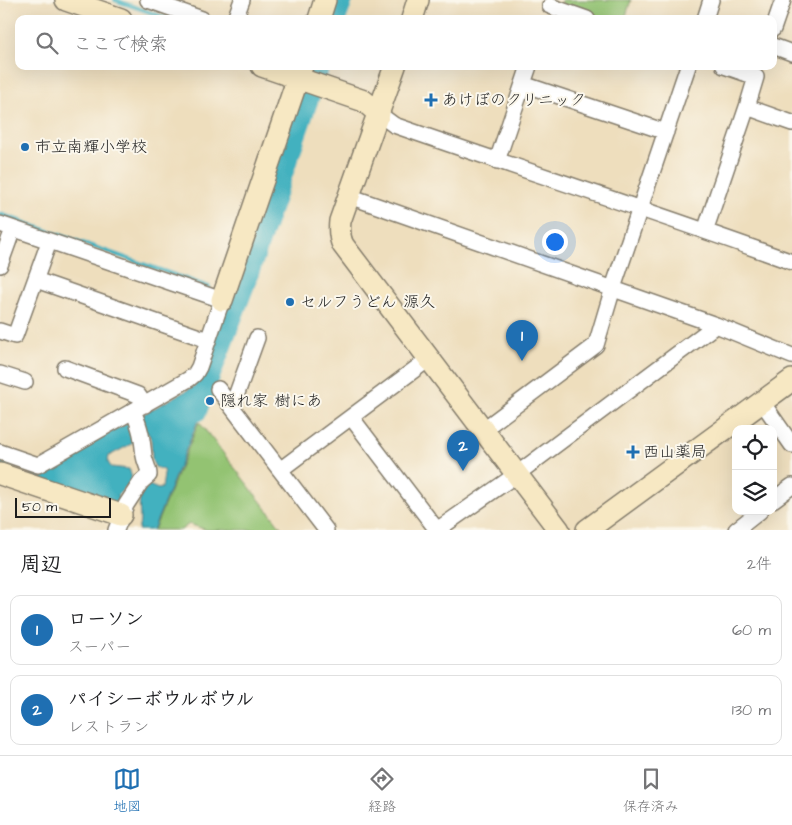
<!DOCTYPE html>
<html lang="ja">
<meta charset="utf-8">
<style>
body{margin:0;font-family:"Architects Daughter","Klee One",sans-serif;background:#f2f2f2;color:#202124}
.controls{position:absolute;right:15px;bottom:15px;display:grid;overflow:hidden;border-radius:10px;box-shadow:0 5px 20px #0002}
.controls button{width:45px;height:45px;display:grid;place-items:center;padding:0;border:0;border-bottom:1px solid #e0e0e0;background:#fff;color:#202124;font:25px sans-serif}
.scale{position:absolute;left:15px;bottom:12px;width:96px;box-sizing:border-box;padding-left:5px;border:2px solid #1c1c1c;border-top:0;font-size:14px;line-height:18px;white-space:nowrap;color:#1c1c1c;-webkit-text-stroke:4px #fbf7ec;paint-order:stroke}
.you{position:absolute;left:554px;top:241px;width:18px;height:18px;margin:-12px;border:4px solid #fff;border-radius:50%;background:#1a73e8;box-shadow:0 0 0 8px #1a73e833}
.badge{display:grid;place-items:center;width:32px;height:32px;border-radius:50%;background:#1f6fb2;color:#fff;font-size:16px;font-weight:700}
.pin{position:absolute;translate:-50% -41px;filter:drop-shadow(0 1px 2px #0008)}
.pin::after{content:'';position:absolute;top:26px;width:18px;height:15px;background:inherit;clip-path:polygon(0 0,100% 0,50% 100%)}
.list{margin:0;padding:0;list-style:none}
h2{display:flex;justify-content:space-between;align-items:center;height:65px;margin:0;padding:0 20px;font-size:21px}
h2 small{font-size:16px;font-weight:400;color:#757577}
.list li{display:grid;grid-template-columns:32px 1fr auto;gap:15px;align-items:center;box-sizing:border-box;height:70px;margin:0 10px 10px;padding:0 10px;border:1px solid #e0e0e0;border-radius:10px}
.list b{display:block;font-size:19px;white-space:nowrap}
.list p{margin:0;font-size:16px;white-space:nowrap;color:#757577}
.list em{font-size:16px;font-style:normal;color:#757577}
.icon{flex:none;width:28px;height:28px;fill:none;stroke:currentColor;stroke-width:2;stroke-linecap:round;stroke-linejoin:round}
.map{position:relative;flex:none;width:792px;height:530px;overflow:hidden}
.search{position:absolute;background:#fff;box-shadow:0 5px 20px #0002;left:15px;right:15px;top:15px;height:55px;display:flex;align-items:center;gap:12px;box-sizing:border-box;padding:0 18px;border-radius:10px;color:#757577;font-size:19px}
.sheet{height:225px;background:#fff}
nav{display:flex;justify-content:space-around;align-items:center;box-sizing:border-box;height:70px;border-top:1px solid #e0e0e0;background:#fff;font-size:14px;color:#757577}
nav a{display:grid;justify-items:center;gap:2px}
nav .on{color:#1f6fb2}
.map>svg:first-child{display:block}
.green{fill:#93c372;stroke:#587047}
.water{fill:#43b1bf;stroke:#30666e}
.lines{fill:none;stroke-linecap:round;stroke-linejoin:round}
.stream{stroke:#43b1bf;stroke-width:4}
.river{stroke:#43b1bf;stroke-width:22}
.street-casing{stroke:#857d6c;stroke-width:18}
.secondary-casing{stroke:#857d6c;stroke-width:24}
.street{stroke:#fff;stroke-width:15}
.secondary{stroke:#f7e8c3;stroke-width:21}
.poi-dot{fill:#1f6fb2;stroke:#fbf7ec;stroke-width:2}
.labels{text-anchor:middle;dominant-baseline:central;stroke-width:4;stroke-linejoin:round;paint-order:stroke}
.poi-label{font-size:16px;fill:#1c1c1c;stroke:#fbf7ec;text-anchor:start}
</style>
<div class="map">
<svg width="792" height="530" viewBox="0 0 792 530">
<rect width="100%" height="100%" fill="#fbf7ec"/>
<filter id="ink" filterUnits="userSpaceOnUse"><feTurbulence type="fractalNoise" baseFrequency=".02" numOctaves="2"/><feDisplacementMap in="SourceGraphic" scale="10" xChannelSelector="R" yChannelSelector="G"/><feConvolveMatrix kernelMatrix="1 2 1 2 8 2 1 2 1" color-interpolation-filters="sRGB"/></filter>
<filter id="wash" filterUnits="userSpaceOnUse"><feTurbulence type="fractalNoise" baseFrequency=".0096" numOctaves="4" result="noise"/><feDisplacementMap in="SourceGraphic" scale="20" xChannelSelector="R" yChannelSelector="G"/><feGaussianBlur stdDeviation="1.12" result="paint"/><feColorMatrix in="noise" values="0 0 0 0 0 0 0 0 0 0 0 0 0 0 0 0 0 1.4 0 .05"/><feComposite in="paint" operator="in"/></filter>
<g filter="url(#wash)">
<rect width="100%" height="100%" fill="#eedebd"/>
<!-- green -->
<path class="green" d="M561 0H631L625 19H598L563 7Z
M199 422 283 530H207L189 524 181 530H154Z"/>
<!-- water -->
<path class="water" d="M201 375 211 389 153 530H138C144 514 132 498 149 485L158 489 162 488 164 475 163 470 155 467 152 461 151 439 148 433 135 436 133 443 109 456 108 462 111 467 129 469C136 482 126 486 117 496L120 501 118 507 31 476 32 471 39 473 129 422 135 427 143 423V414L195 386Z"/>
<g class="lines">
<!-- stream -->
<path class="stream" d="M115 0 169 19
M314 69 317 70
M0 214 209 287
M235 296 239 297
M0 463 12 467"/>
<!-- river -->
<path class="river" d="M335 19 342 0
M196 411 246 279 319 66"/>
</g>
</g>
<g filter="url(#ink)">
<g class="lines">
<!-- street casing -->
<g class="street-casing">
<path id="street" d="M148 0 202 19
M550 6 587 19
M235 19 242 0
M705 19 711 0
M773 29 783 0
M773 46 792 53
M724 66 756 77 747 107 792 123
M523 84 666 132
M379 114 394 125C526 171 660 214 792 262
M497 161 529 66
M349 196 716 325 792 356
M0 224 222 300 199 367 195 374 189 379 38 465 0 452
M705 231 747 107
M0 265 13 229
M36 280 208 340
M0 331 15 336 49 242
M65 368 138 395 145 405
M0 374 25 382
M218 389 326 530
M762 402 792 445
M232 407 257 338
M351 417 437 530
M484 429 596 345 613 288 688 66
M280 470 430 358
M773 500 792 486
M116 530 126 505 141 482 149 475C149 468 145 463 144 456 142 437 141 429 133 411
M437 530 517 474 716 325
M736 530 760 511"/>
</g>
<!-- secondary casing -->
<g class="secondary-casing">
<path id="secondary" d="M66 0 121 19
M319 19 325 0
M412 19 418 0
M262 66 364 101 379 114
M395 66 340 221C339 230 339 237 343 245L559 530
M222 300 302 66
M0 474 121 515
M587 530 792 380"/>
</g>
<!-- street -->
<use href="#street" class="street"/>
<!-- secondary -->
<use href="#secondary" class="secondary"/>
</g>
</g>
<!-- markers -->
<g class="poi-dot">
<path d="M428.5 92.5h5v5h5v5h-5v5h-5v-5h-5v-5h5z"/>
<circle cx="25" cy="147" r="5"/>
<circle cx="290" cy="302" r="5"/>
<circle cx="210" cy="401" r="5"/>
<path d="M630.5 444.5h5v5h5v5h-5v5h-5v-5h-5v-5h5z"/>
</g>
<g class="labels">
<!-- poi labels -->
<g class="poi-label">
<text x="442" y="100">あけぼのクリニック</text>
<text x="35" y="147">市立南輝小学校</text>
<text x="300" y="302">セルフうどん 源久</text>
<text x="220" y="401">隠れ家 樹にあ</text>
<text x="643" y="452">西山薬局</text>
</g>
</g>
</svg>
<div class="controls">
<button><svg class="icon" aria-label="locate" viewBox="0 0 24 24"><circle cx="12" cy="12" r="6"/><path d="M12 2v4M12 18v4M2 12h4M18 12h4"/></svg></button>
<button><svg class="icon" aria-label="layers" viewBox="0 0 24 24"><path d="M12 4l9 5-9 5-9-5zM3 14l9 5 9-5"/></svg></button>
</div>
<div class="scale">50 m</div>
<div class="you"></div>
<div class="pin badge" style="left:522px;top:361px">1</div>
<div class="pin badge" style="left:463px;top:471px">2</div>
<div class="search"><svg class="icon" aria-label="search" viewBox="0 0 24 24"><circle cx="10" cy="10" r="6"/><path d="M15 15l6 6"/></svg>ここで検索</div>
</div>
<section class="sheet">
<h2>周辺<small>2件</small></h2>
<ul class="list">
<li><span class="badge">1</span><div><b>ローソン</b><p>スーパー</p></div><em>60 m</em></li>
<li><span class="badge">2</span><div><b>パイシーボウルボウル</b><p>レストラン</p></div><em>130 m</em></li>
</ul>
</section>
<nav>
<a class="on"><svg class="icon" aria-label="map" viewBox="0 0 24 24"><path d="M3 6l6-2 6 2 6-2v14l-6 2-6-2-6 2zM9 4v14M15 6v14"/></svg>地図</a>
<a><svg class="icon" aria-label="directions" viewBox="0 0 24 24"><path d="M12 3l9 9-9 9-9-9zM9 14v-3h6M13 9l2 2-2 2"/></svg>経路</a>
<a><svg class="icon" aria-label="saved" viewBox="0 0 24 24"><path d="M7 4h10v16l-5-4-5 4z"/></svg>保存済み</a>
</nav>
